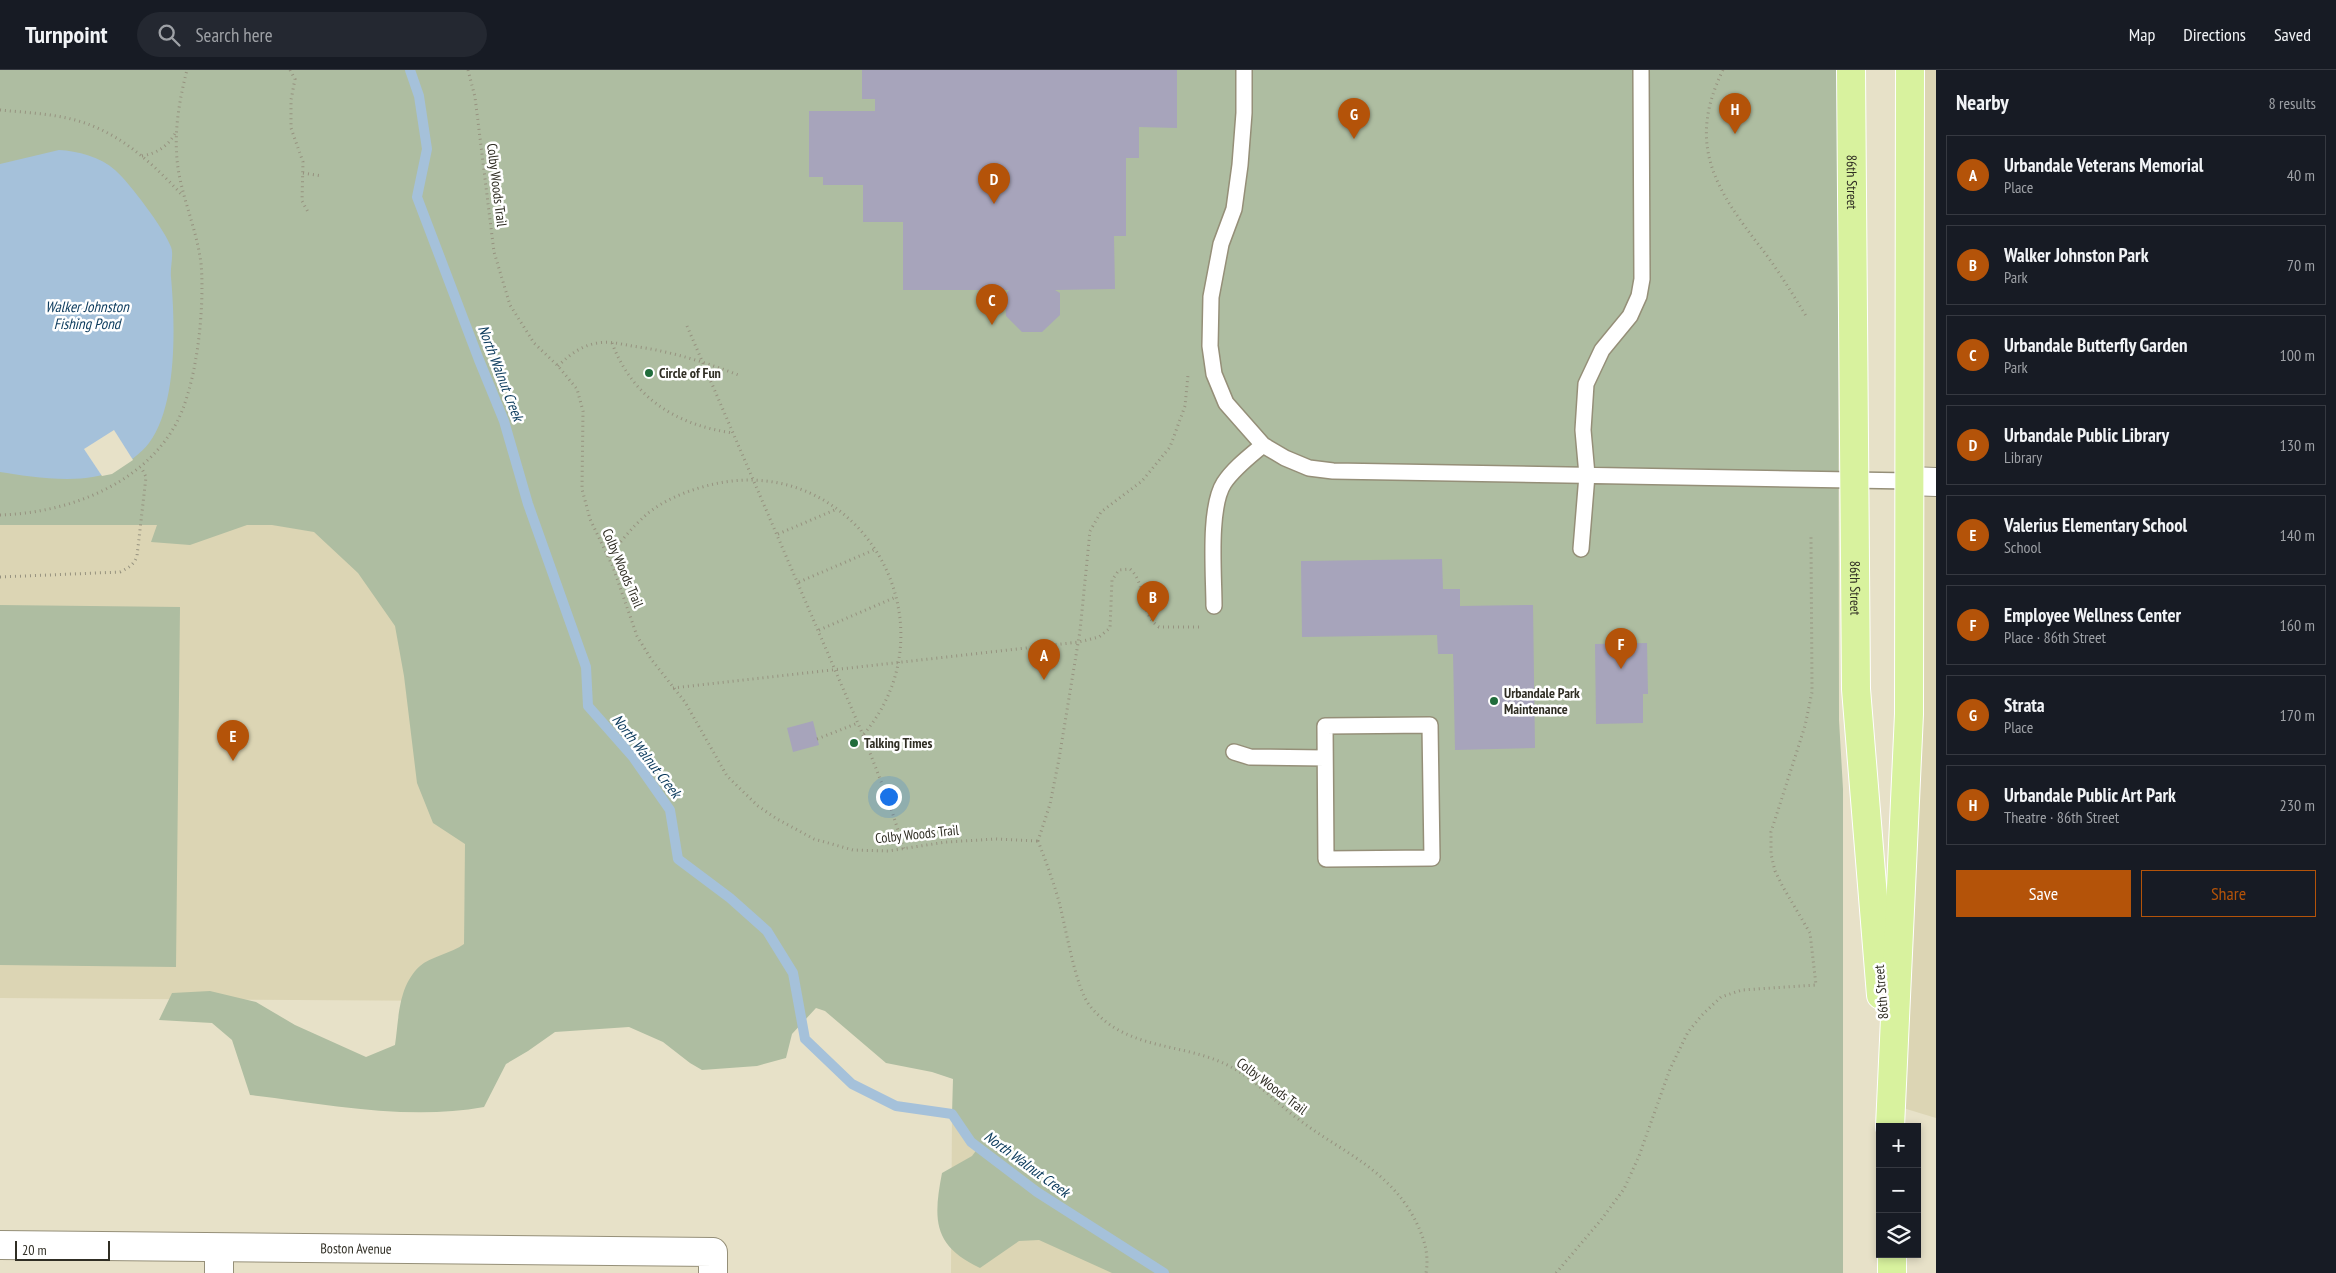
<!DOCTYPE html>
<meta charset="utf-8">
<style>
body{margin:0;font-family:"PT Sans Narrow",sans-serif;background:#242831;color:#f1f3f6}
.controls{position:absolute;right:15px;bottom:15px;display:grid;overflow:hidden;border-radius:0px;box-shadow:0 2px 8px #0003}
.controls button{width:45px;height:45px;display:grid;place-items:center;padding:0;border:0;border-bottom:1px solid #363941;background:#171b24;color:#f1f3f6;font:25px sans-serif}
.scale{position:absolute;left:15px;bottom:12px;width:95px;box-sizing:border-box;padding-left:5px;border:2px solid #302e24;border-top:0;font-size:14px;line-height:18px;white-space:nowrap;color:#302e24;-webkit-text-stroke:4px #fff;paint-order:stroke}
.you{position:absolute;left:888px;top:726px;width:18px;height:18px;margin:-12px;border:4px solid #fff;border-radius:50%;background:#1a73e8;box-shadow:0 0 0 8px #1a73e833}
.badge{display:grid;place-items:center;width:32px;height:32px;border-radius:50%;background:#b45309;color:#fff;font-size:16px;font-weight:700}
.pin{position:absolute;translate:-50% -41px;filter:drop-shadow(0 1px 2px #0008)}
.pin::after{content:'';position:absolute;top:26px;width:18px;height:15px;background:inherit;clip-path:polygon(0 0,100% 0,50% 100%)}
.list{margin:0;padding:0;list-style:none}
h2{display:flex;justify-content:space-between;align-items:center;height:65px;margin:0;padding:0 20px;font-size:21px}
h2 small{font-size:16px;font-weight:400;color:#9ea1a6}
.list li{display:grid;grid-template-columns:32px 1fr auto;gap:15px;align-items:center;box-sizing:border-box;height:80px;margin:0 10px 10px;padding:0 10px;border:1px solid #363941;border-radius:0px}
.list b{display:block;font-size:19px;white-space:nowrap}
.list p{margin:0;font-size:16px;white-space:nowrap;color:#9ea1a6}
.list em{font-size:16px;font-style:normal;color:#9ea1a6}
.actions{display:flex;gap:10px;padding:15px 20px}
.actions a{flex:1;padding:11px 0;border:1px solid #b45309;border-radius:0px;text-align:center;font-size:18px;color:#b45309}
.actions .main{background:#b45309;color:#fff}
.icon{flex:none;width:28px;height:28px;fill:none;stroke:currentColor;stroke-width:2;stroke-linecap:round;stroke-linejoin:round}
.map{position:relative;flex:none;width:1936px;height:1203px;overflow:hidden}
header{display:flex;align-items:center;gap:30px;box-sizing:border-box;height:70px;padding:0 25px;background:#171b24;border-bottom:1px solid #363941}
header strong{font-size:24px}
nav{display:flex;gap:28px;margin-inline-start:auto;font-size:18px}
.search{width:350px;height:45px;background:#242831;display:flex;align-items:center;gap:12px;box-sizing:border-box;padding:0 18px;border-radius:28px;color:#9ea1a6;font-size:19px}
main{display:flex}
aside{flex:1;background:#171b24}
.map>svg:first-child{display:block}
.built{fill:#dcd5b4}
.green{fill:#aebda1}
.water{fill:#a5c1da}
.pier{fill:#e7e1c8}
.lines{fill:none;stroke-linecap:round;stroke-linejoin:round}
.stream{stroke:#a5c1da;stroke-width:10}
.building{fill:#a7a4bb}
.lane-casing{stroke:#958f78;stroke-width:18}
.street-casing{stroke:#958f78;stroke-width:30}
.primary-casing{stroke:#fff;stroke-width:30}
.path{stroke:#96927f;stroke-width:3;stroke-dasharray:1 4;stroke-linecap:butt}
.lane{stroke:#fff;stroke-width:15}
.street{stroke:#fff;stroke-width:28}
.primary{stroke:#d8f29e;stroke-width:28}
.poi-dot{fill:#206c3b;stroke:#fff;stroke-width:2}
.labels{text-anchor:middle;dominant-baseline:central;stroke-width:5;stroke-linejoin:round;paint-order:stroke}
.street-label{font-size:14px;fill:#302e24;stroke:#fff}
.poi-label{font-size:14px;font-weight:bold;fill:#302e24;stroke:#fff;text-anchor:start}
.water-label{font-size:15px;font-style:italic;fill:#0b3a5c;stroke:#fff}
</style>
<header>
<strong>Turnpoint</strong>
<div class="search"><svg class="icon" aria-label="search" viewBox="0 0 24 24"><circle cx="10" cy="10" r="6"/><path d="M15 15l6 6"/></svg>Search here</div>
<nav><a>Map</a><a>Directions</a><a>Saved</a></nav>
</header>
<main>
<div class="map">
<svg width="1936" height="1203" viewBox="0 0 1936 1203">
<rect width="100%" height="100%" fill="#e7e1c8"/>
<!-- built -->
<path class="built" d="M1910 0H1936V1048L1890 1034Z
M468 454 464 931 0 928V455Z
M952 1044 971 1072 1164 1203H951Z"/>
<!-- green -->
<path class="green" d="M0 0H1838L1839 650 1843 719V1203H1112L1039 1170 1019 1171 980 1198C933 1176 933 1150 942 1103L972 1086 978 1078 971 1072 952 1044 953 1009 932 1002 886 993 825 941 816 938 792 964 786 988 757 996 702 1000 690 993 663 972 629 957 555 962 528 981 506 994 484 1037C408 1051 327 1034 250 1025L232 970 212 953 159 950 172 923 210 921 256 932 295 955 366 987 395 975C399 948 398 916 420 896 430 887 452 883 464 874L465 774 433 753 417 713 404 606 395 556 358 503 314 462 272 455H247L190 475 151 472 157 455H0Z
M0 535 180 537 176 897 0 895Z"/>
<!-- water -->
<path class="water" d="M59 80C77 81 101 87 115 100 129 112 165 160 171 177 174 185 170 197 171 207 175 253 178 334 149 373 142 383 126 394 116 399 88 416 31 407 0 402V94Z"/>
<!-- pier -->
<path class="pier" d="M114 360 133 390 112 404 102 406 84 379Z"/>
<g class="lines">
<!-- stream -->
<path class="stream" d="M410 0 419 26 427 79 417 127 479 290 504 351 528 434 586 597 588 636 633 687 670 740 678 789 730 828 767 861 793 903 805 969 852 1014 896 1036 952 1044 971 1072 1037 1122 1164 1203"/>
</g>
<!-- building -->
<path class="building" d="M862 0H1177V58L1139 57V88H1126V166H1114L1115 219 1055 220 1060 223V245L1042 262H1022L1006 246 1005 225 1009 220H903V152H863V115H823V107H809V41H875V29H862Z
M1442 489 1443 519H1460V536L1533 535 1535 678 1455 680 1453 584H1438L1437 565 1302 567 1301 491Z
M1647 573 1648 624H1643V653L1596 654 1595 574Z
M813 651 819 675 793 682 787 658Z"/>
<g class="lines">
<!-- lane casing -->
<g class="lane-casing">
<path id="lane" d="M1244 0V43L1240 95 1234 139 1221 174 1211 227 1210 276 1214 304 1226 333 1263 375 1285 388 1309 398 1333 401 1910 411
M1581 479 1587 405 1583 360 1586 314 1602 280 1630 246 1639 226 1642 209 1641 0
M1214 536C1214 505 1208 438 1224 413 1234 398 1250 386 1263 375
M1430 655 1432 788 1326 789 1325 656Z
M1234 682 1250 687 1325 688"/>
</g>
<!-- street casing -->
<g class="street-casing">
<g id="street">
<path d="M1910 411 1936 412"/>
<path id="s1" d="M0 1175 713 1182V1203"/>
<path d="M219 1203V1179"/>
</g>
</g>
<!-- primary casing -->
<g class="primary-casing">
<g id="primary">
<path id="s2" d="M1851 0 1856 619 1881 925"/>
<path d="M1890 1057 1909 644 1910 0"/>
<path d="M1892 1184V1203"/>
</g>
</g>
<!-- path -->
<path class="path" d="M290 0 295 9 291 30V58L303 92 302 131 308 142
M468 0 475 27 494 182 510 235 534 273 558 296 577 319 583 341 582 419 590 449 613 497 637 566 651 589 685 632 727 706 758 736 777 749 814 769 853 780 888 781 946 772 996 769 1038 771
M1723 0C1686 75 1716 120 1762 179 1778 200 1792 223 1806 246
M0 40C31 43 66 44 95 57 129 71 158 99 183 126
M142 86C158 83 168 76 176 62
M303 103 322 106
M687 256 863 665 889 732 904 779
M612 273C633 328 676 355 733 363
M558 296C569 285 582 275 598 273 609 271 621 274 632 276 670 281 705 292 741 306
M0 445C65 443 138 417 173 359 197 321 205 237 201 193 197 163 186 137 180 109 172 72 178 35 187 0
M778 464 837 439
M608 487C620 473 632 457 646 445 664 429 692 419 714 414 859 382 959 553 863 665
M0 507 120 502C128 498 134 495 137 486L146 407 141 397
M799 512 876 479
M819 560 896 527
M673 618 1079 572 1099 567 1110 558 1112 510 1119 500 1130 499C1147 514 1139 544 1159 557H1201
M817 669 858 653
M1038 771C1045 789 1052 808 1058 828 1065 852 1075 918 1090 936 1128 983 1185 971 1233 998 1257 1011 1276 1033 1298 1049 1343 1083 1393 1101 1418 1156 1425 1171 1429 1186 1426 1203
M1038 771 1050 734 1059 689 1080 561 1090 461 1101 442 1142 411 1170 377 1185 336 1188 305
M1556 1203 1601 1150 1624 1119 1639 1086 1670 999 1688 962 1702 945 1721 927 1742 920 1816 915 1810 863 1783 817 1775 801 1771 784V762L1805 656 1812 622 1811 465"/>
<!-- lane -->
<use href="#lane" class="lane"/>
<!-- street -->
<use href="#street" class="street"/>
<!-- primary -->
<use href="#primary" class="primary"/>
</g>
<!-- markers -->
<g class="poi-dot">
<circle cx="649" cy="303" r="5"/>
<circle cx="1494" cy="631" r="5"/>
<circle cx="854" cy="673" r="5"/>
</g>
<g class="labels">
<!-- street labels -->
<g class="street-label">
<text stroke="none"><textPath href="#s2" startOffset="112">86th Street</textPath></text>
<text transform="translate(497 115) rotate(83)">Colby Woods Trail</text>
<text transform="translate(623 498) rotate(67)">Colby Woods Trail</text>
<text stroke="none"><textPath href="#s2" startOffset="518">86th Street</textPath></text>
<text transform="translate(917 764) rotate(-6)">Colby Woods Trail</text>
<text transform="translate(1881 922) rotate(-95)">86th Street</text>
<text transform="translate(1272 1016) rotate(37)">Colby Woods Trail</text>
<text stroke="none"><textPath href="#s1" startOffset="356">Boston Avenue</textPath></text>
</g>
<!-- poi labels -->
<g class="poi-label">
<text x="659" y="303">Circle of Fun</text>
<text x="1504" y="623">Urbandale Park<tspan x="1504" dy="16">Maintenance</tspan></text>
<text x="864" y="673">Talking Times</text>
</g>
<!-- water labels -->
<g class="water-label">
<text x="87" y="236">Walker Johnston<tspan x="87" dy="17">Fishing Pond</tspan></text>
<text transform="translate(501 303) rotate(69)">North Walnut Creek</text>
<text transform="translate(647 686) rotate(52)">North Walnut Creek</text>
<text transform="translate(1027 1094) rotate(36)">North Walnut Creek</text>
</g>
</g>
</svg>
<div class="controls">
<button>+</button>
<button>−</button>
<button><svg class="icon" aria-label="layers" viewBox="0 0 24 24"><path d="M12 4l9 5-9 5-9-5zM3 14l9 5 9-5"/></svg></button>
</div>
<div class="scale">20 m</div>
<div class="you"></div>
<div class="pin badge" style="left:1044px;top:610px">A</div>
<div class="pin badge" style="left:1153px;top:552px">B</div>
<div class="pin badge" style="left:992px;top:255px">C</div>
<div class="pin badge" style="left:994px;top:134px">D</div>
<div class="pin badge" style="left:233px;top:691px">E</div>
<div class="pin badge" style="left:1621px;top:599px">F</div>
<div class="pin badge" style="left:1354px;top:69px">G</div>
<div class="pin badge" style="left:1735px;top:64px">H</div>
</div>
<aside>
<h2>Nearby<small>8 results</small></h2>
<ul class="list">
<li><span class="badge">A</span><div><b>Urbandale Veterans Memorial</b><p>Place</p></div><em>40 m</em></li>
<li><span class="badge">B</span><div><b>Walker Johnston Park</b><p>Park</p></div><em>70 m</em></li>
<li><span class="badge">C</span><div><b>Urbandale Butterfly Garden</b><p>Park</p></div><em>100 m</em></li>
<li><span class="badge">D</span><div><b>Urbandale Public Library</b><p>Library</p></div><em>130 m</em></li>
<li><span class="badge">E</span><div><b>Valerius Elementary School</b><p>School</p></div><em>140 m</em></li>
<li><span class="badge">F</span><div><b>Employee Wellness Center</b><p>Place · 86th Street</p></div><em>160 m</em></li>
<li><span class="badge">G</span><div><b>Strata</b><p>Place</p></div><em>170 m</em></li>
<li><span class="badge">H</span><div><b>Urbandale Public Art Park</b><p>Theatre · 86th Street</p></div><em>230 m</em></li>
</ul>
<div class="actions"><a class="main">Save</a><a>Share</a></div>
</aside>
</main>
